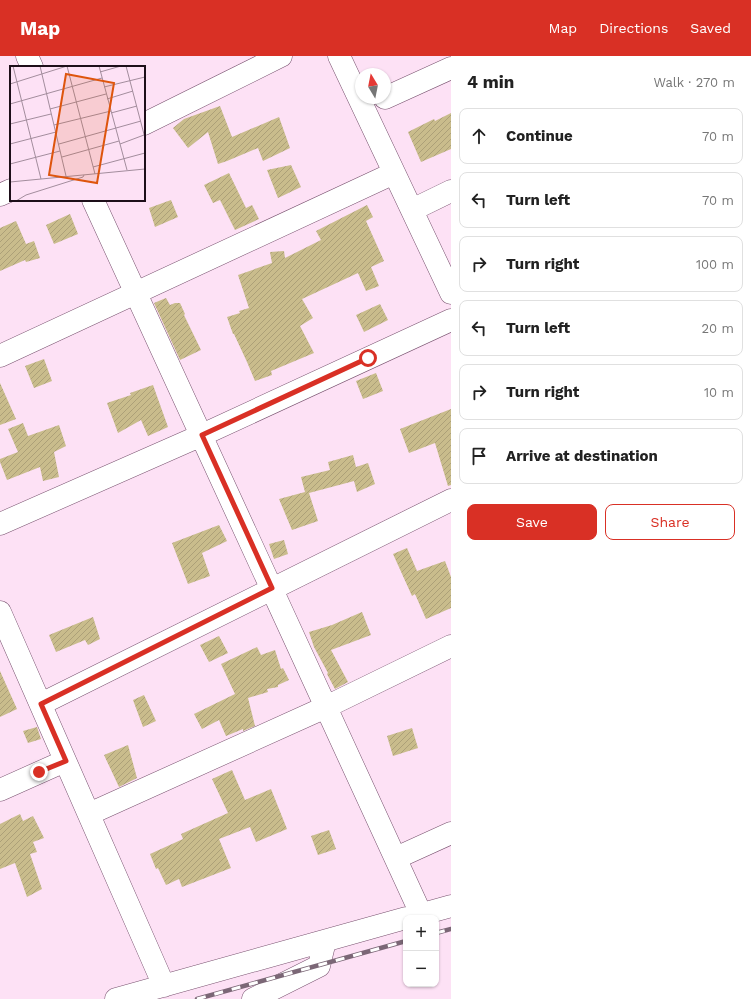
<!DOCTYPE html>
<meta charset="utf-8">
<style>
body{margin:0;font-family:"Work Sans",sans-serif;background:#f6f6f6;color:#222}
.controls{position:absolute;right:12px;bottom:12px;display:grid;overflow:hidden;border-radius:8px;box-shadow:0 1px 3px #0004}
.controls button{width:36px;height:36px;display:grid;place-items:center;padding:0;border:0;border-bottom:1px solid #e0e0e0;background:#fff;color:#222;font:20px sans-serif}
.compass{position:absolute;left:355px;top:12px;width:36px;height:36px;border-radius:50%;background:#fff;box-shadow:0 1px 3px #0004;rotate:350deg}
.stop{position:absolute;width:12px;height:12px;margin:-9px;border:3px solid #d93025;border-radius:50%;background:#fff}
.stop.end{background:#d93025;border-color:#fff;box-shadow:0 1px 4px #0008}
.list{margin:0;padding:0;list-style:none}
h2{display:flex;justify-content:space-between;align-items:center;height:52px;margin:0;padding:0 16px;font-size:17px}
h2 small{font-size:13px;font-weight:400;color:#767676}
.list li{display:grid;grid-template-columns:26px 1fr auto;gap:12px;align-items:center;box-sizing:border-box;height:56px;margin:0 8px 8px;padding:0 8px;border:1px solid #e0e0e0;border-radius:8px}
.list b{display:block;font-size:15px;white-space:nowrap}
.list em{font-size:13px;font-style:normal;color:#767676}
.actions{display:flex;gap:8px;padding:12px 16px}
.actions a{flex:1;padding:9px 0;border:1px solid #d93025;border-radius:8px;text-align:center;font-size:14px;color:#d93025}
.actions .main{background:#d93025;color:#fff}
.icon{flex:none;width:22px;height:22px;fill:none;stroke:currentColor;stroke-width:2;stroke-linecap:round;stroke-linejoin:round}
.map{position:relative;flex:none;width:451px;height:943px;overflow:hidden}
header{display:flex;align-items:center;gap:24px;box-sizing:border-box;height:56px;padding:0 20px;background:#d93025;color:#fff}
header strong{font-size:19px}
nav{display:flex;gap:22px;margin-inline-start:auto;font-size:14px}
main{display:flex}
aside{flex:1;background:#fff}
.map>svg:first-child{display:block}
.building{fill:url(#building-hatch)}
.lines{fill:none;stroke-linecap:round;stroke-linejoin:round}
.minor-casing{stroke:#78526f;stroke-width:23}
.minor{stroke:#fff;stroke-width:22}
.rail-casing{stroke:#7b6776;stroke-width:4.5}
.rail{stroke:#fff;stroke-width:3;stroke-dasharray:9;stroke-linecap:butt}
.route{stroke:#d93025;stroke-width:5}
.inset-road{fill:none;stroke:#a38d9d;stroke-width:1}
.view{fill:#de550d;fill-opacity:0.15;stroke:#de550d;stroke-width:2}
.inset-edge{fill:none;stroke:#1d0e19;stroke-width:2}
</style>
<header>
<strong>Map</strong>
<nav><a>Map</a><a>Directions</a><a>Saved</a></nav>
</header>
<main>
<div class="map">
<svg width="451" height="943" viewBox="0 0 451 943">
<defs>
<pattern id="building-hatch" width="6" height="6" patternUnits="userSpaceOnUse"><rect width="6" height="6" fill="#c9bc8c"/><path d="M-1 1l2-2M0 6l6-6M5 7l2-2" fill="none" stroke="#aca078"/></pattern>
</defs>
<rect width="100%" height="100%" fill="#fde1f5"/>
<!-- building -->
<path class="building" d="M220 50 232 81 279 61 290 92 263 105 258 92 227 105 218 108 208 76 188 92 173 72 184 63Z
M451 57V93L421 106 408 76 434 63 435 65Z
M291 109 301 131 278 142 267 114Z
M229 117 246 152 252 149 259 163 235 174 220 144 213 147 204 129Z
M171 144 178 161 155 171 149 152Z
M367 149 373 161 366 165 384 205 371 211 379 230 366 235 358 217 302 243 313 262 300 270 314 297 271 315 272 319 255 325 247 306 234 278H233L227 261 240 257 239 255 249 252 238 219 272 207 270 196 284 195 285 202 321 184 316 175Z
M70 158 78 178 54 188 46 169Z
M16 165 26 188 34 185 40 202 26 206 25 204 0 215V172Z
M166 242 170 249 175 247H180L185 258 184 259 201 294 180 304 154 247Z
M380 248 388 264 364 276 356 259Z
M44 303 52 325 34 332 25 310Z
M376 317 383 335 363 343 356 325Z
M0 327 16 363 0 369Z
M153 329 168 371 148 380 141 364 118 377 107 347 131 339 130 337Z
M451 353V429L448 430 435 387 409 397 400 373Z
M23 367 28 380 59 369 66 390 54 396 59 421 43 425 40 411 7 424 0 406V403L18 396 8 373Z
M353 399 356 411 368 407 375 428 357 436 354 425 309 437 318 465 292 474 279 443 305 436 301 421 330 414 328 406Z
M219 469 227 485 202 497 210 520 188 528 172 487Z
M284 484 288 498 274 503 269 488Z
M407 492 417 515 445 505 451 521V552L426 563 415 538 412 540 393 498Z
M362 556 371 579 331 594 348 626 335 633 327 618 328 617 314 591 309 576 332 569Z
M93 561 100 583 88 589 85 584 56 596 49 579Z
M219 580 228 597 209 606 200 589Z
M257 591 261 599 275 594 281 613 283 612 289 624 278 629V631L267 633 268 636 248 642 255 670 243 675V673L226 680 219 664 202 673 194 658 235 638 221 608Z
M0 615 17 653 0 661Z
M144 639 156 665 143 671 133 644Z
M37 671 41 683 28 687 23 675Z
M412 672 418 692 393 700 387 680Z
M128 689 137 722 119 731 104 699Z
M232 714 245 744 271 733 287 773 256 786 250 771 219 783 231 812 182 831 179 823 166 829 158 812 156 813 150 798 183 783 181 778 228 757 212 723Z
M20 758 23 765 33 760 44 782 33 786 37 796 30 798 42 833 27 841 15 807 0 813V768Z
M329 774 336 793 318 799 311 780Z"/>
<g class="lines">
<!-- minor casing -->
<g class="minor-casing">
<path id="minor" d="M27 0 32 11
M339 0 451 237
M385 42 451 12
M144 68 281 0
M0 139 11 134
M93 144 421 858
M412 154 451 135
M0 300 394 117
M0 468 202 379 451 264
M0 556 164 930
M41 648 451 444
M0 734 65 705
M89 758 326 651 451 590
M396 802 451 777
M408 862 451 850
M116 943 406 862
M253 943 319 910 325 885"/>
</g>
<!-- minor -->
<use href="#minor" class="minor"/>
<!-- rail casing -->
<g class="rail-casing">
<path id="rail" d="M436 877 451 873
M197 943 406 885"/>
</g>
<!-- rail -->
<use href="#rail" class="rail"/>
</g>
<g class="lines">
<!-- route -->
<path class="route" d="M39 716 66 705 41 648 272 532 202 379 368 302"/>
</g>
<!-- overview -->
<g transform="translate(10 10)">
<rect width="135" height="135" fill="#fde1f5"/>
<path class="inset-road" d="M3 0 31 113M30 0 56 110M57 0 85 108M89 0 117 104M116 0 135 72M90 6 111 0M0 18 57 0M94 21 135 11M97 33 123 25M0 38 92 12M40 43 96 28M101 47 127 40M0 58 41 48M44 59 101 45M0 78 46 66M49 78 131 55M110 78 134 69M52 91 109 75M0 98 50 85M83 101 135 87M0 116 135 103M6 135 16 129 73 111 74 109"/>
<path class="view" d="M56 8 104 17 87 117 39 109Z"/>
<rect width="135" height="135" class="inset-edge"/>
</g>
</svg>
<div class="controls">
<button>+</button>
<button>−</button>
</div>
<svg class="compass" viewBox="-18 -18 36 36"><path d="M0-13l5 13h-10z" fill="#e53935"/><path d="M0 13l5-13h-10z" fill="#767676"/></svg>
<div class="stop" style="left:368px;top:302px"></div>
<div class="stop end" style="left:39px;top:716px"></div>
</div>
<aside>
<h2>4 min<small>Walk · 270 m</small></h2>
<ul class="list">
<li><svg class="icon" aria-label="ahead" viewBox="0 0 24 24"><path d="M12 20V5M6 11l6-6 6 6"/></svg><div><b>Continue</b></div><em>70 m</em></li>
<li><svg class="icon" aria-label="left" viewBox="0 0 24 24"><path d="M17 20v-9H6M10 6l-5 5 5 5"/></svg><div><b>Turn left</b></div><em>70 m</em></li>
<li><svg class="icon" aria-label="right" viewBox="0 0 24 24"><path d="M7 20v-9h11M14 6l5 5-5 5"/></svg><div><b>Turn right</b></div><em>100 m</em></li>
<li><svg class="icon" aria-label="left" viewBox="0 0 24 24"><path d="M17 20v-9H6M10 6l-5 5 5 5"/></svg><div><b>Turn left</b></div><em>20 m</em></li>
<li><svg class="icon" aria-label="right" viewBox="0 0 24 24"><path d="M7 20v-9h11M14 6l5 5-5 5"/></svg><div><b>Turn right</b></div><em>10 m</em></li>
<li><svg class="icon" aria-label="arrive" viewBox="0 0 24 24"><path d="M6 21V4h12l-3 4 3 4H6"/></svg><div><b>Arrive at destination</b></div></li>
</ul>
<div class="actions"><a class="main">Save</a><a>Share</a></div>
</aside>
</main>
